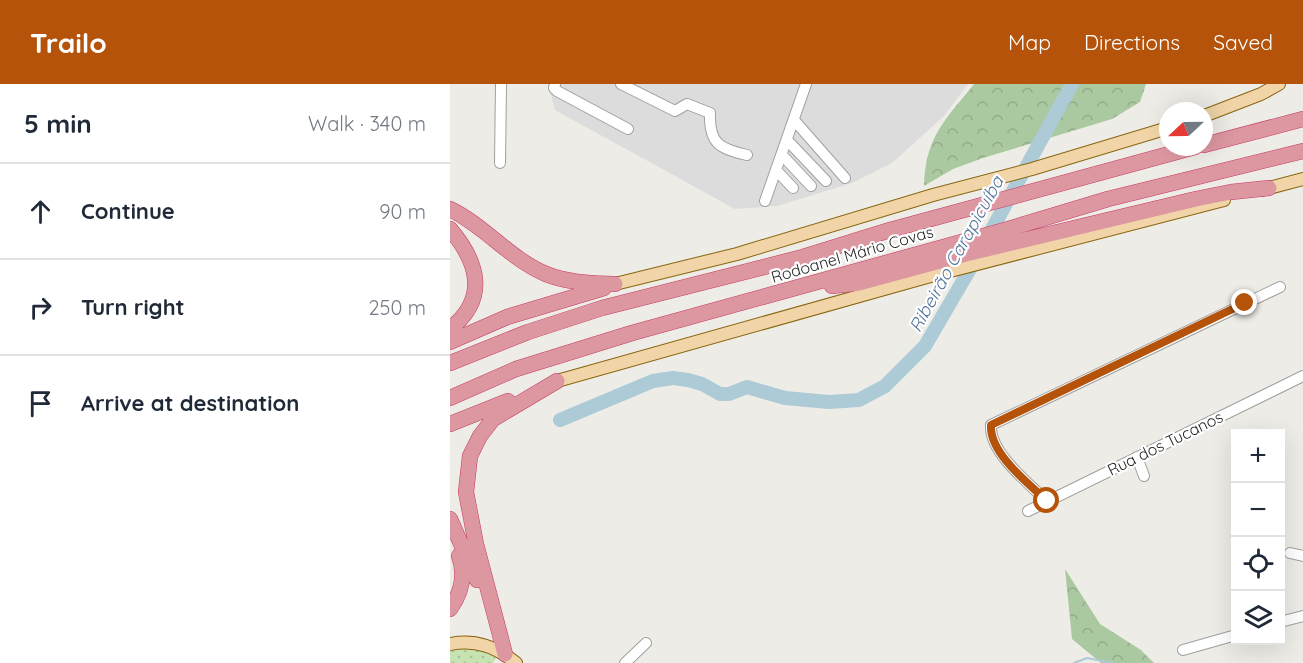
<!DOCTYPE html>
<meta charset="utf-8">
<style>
body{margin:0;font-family:Quicksand,sans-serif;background:#f2f2f3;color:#1f2937}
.controls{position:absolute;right:18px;bottom:18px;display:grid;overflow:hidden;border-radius:0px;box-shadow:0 6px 24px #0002}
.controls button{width:54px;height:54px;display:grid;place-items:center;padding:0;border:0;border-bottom:2px solid #e0e1e3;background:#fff;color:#1f2937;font:30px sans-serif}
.compass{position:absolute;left:709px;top:18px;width:54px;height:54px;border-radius:50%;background:#fff;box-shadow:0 6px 24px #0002;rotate:248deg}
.stop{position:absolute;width:18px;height:18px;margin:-14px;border:4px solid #b45309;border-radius:50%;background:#fff}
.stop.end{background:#b45309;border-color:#fff;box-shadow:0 2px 6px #0008}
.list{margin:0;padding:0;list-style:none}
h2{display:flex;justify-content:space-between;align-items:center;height:78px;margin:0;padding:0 24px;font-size:26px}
h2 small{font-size:20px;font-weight:400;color:#747a83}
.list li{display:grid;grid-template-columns:39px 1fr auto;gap:18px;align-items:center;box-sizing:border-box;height:96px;padding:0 24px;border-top:2px solid #e0e1e3}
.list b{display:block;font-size:22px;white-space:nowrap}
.list em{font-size:20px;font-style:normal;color:#747a83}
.icon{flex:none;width:33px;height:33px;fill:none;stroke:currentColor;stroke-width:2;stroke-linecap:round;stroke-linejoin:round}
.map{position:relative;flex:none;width:853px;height:579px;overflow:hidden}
header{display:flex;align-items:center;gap:36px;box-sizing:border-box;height:84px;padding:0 30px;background:#b45309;color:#fff}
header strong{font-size:28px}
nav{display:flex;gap:33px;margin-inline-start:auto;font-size:21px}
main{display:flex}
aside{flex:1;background:#fff}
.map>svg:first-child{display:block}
.residential{fill:#dddcdc}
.grass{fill:url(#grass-dots)}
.forest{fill:url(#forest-crowns)}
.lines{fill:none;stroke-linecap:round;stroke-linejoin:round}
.stream{stroke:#accbd7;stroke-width:2}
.river{stroke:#accbd7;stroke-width:14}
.minor-casing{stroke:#a0a0a0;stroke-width:12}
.major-casing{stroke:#861;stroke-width:14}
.highway-casing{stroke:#c73964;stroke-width:16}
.minor{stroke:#fff;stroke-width:10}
.major{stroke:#f1d5a8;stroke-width:12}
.highway{stroke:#dd97a1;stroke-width:15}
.route{stroke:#b45309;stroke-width:8}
.labels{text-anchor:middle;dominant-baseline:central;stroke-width:4.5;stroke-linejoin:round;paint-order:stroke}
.street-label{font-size:16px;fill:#1f1f1f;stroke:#fff}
.water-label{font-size:18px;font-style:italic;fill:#53759d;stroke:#fff}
</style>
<header>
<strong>Trailo</strong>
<nav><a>Map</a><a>Directions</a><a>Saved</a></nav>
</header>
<main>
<aside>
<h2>5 min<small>Walk · 340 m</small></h2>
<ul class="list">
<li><svg class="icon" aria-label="ahead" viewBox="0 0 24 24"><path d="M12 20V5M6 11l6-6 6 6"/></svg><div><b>Continue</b></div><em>90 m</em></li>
<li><svg class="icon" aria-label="right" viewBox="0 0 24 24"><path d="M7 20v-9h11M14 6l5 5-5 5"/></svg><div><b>Turn right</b></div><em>250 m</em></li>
<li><svg class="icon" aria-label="arrive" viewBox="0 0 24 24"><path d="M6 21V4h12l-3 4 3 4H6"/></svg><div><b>Arrive at destination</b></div></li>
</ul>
</aside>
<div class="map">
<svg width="853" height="579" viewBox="0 0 853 579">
<defs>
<pattern id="grass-dots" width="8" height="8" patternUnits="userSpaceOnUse" patternTransform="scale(1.5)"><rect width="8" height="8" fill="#c8e3b2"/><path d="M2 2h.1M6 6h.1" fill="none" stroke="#abc299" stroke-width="1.8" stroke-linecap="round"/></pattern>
<pattern id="forest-crowns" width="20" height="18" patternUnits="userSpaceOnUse" patternTransform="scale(1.5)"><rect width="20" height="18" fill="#aac9a0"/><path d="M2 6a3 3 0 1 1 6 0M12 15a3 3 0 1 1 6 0" fill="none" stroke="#92ac89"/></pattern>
</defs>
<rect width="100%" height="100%" fill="#eeece6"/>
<!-- residential -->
<path class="residential" d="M98 0H518L494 32 442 79 402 99 327 122 285 125 105 26Z"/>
<!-- grass -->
<path class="grass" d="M10 565 34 567 46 574 43 579H0V567Z"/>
<!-- forest -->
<path class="forest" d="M524 0H696L690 18 662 35 533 74 503 85 474 102C475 53 496 35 524 0Z
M615 485 650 540 691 566 704 579H651L622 555Z"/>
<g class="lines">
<!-- stream -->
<path class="stream" d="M624 579 637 574 663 579"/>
<!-- river -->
<path class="river" d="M536 156 622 0
M110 336 203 297 223 294 238 296 252 300 270 310H279L297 303 335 314 379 318 409 316 435 302 475 262 527 173"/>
<!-- minor casing -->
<g class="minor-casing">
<path id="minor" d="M105 0 104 4 107 7 178 45
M171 0 225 27 237 20 260 29C259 59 269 65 297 71
M344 36 395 94
M337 56 376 97
M332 71 361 102
M50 79 51 0
M326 86 343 104
M315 117 356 0
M687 373 694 392
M597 417C578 399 539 368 541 341L830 203
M578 427 853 292
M840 469 853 472
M830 538 853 532
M733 566 786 551
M175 579 196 559"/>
</g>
<!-- major casing -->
<g class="major-casing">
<path id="major" d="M754 32 811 10 829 0
M811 106 853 95
M165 200 287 170 483 111 582 85 718 44
M107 297 477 193 774 116
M0 560C26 555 46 563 66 579"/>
</g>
<!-- highway casing -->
<g class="highway-casing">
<path id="highway" d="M754 61 853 35
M0 125C35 142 60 175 96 190 118 199 142 199 165 200
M0 145C28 178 39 214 0 245
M382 202 409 199 516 170 746 115 781 108 819 104
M0 258 57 233 154 204
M0 279 78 248 152 224 353 173 440 146 745 63
M0 314 66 285 182 249 555 146 658 115 853 67
M0 340 58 317
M0 435 27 496
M0 525C12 508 16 491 9 472
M55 570 26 460 16 408 20 372 30 352 43 335 107 297"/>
</g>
<!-- minor -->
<use href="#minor" class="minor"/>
<!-- major -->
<use href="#major" class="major"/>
<!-- highway -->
<use href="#highway" class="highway"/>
</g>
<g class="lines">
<!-- route -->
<path class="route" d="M597 417C578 399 539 369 541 341L795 219"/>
</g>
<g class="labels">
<!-- street labels -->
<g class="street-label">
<text transform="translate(402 170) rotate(-16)">Rodoanel Mário Covas</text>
<text transform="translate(715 359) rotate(-26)">Rua dos Tucanos</text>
</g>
<!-- water labels -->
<g class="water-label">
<text transform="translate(506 170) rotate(-61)">Ribeirão Carapicuíba</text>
</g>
</g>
</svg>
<div class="controls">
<button>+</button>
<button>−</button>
<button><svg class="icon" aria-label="locate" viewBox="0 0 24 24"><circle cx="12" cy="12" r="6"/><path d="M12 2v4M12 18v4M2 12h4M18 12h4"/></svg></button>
<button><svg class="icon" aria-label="layers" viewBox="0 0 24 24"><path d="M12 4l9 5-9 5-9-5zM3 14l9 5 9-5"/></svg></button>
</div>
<svg class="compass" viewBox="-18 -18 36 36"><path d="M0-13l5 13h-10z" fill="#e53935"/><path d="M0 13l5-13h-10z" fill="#747a83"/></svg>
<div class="stop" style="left:597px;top:417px"></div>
<div class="stop end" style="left:795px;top:219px"></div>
</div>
</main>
